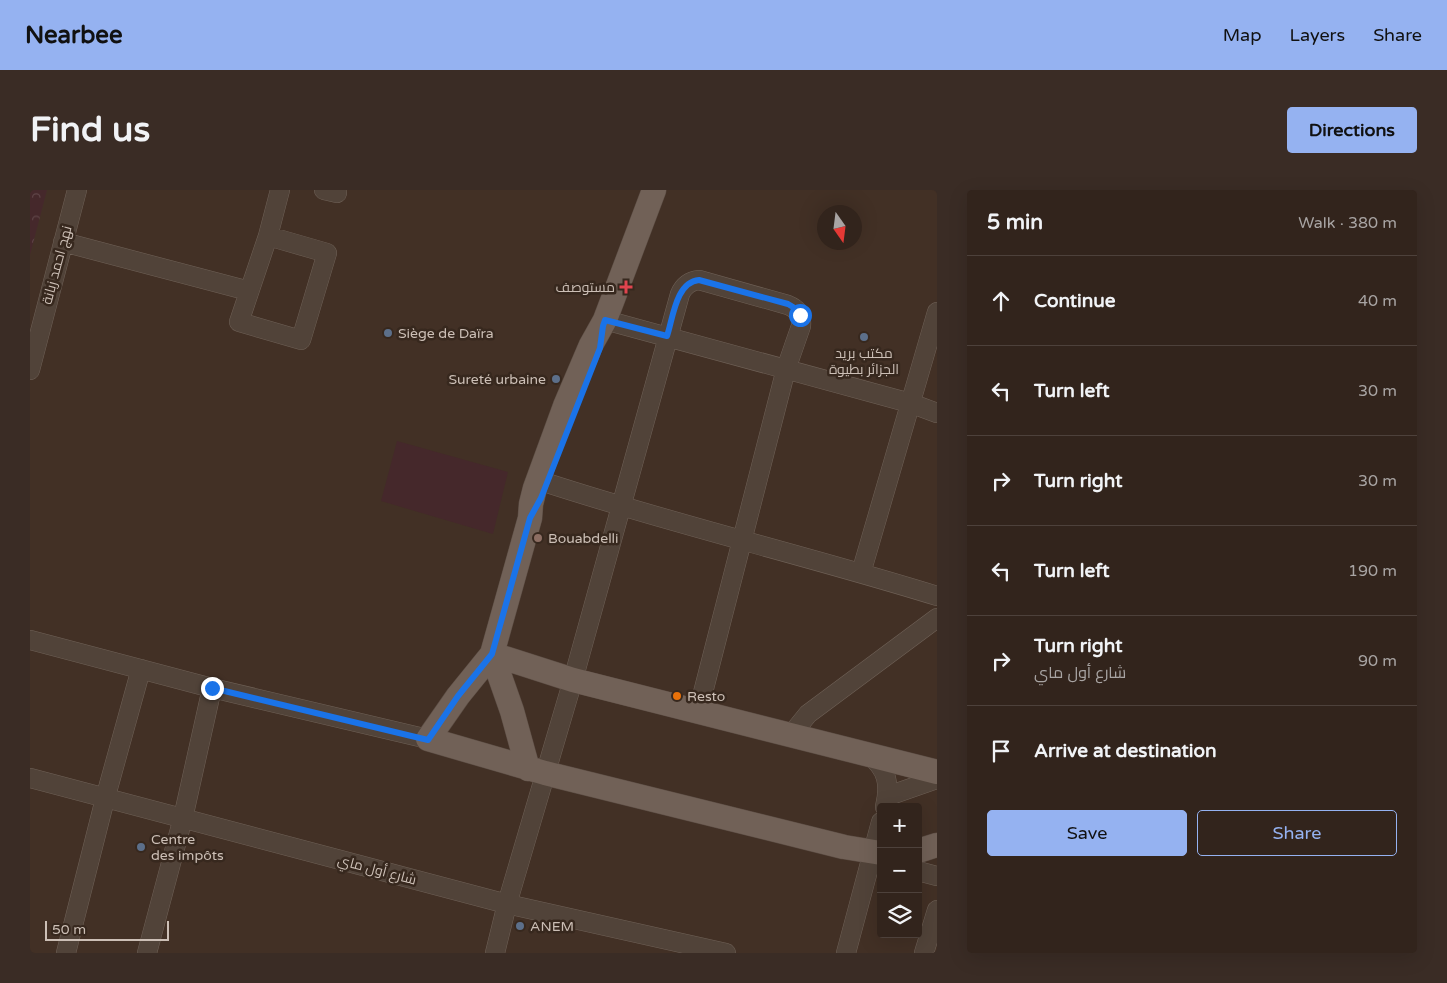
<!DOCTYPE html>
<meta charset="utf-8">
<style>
body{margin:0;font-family:"Varela Round",Cairo,sans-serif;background:#3a2c25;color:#f1f3f6}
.controls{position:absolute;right:15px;bottom:15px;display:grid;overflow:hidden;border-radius:5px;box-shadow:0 5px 20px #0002}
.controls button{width:45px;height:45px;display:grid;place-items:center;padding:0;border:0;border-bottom:1px solid #4d413b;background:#32241c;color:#f1f3f6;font:25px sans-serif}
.compass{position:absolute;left:787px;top:15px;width:45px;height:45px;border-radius:50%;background:#32241c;box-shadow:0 5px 20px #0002;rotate:166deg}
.scale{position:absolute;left:15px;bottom:12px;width:124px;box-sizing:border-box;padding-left:5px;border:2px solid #ccbfb6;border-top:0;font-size:14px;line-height:18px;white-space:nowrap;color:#ccbfb6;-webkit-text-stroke:4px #37281e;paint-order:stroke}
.stop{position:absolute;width:15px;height:15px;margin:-11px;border:4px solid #1a73e8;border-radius:50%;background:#fff}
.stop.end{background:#1a73e8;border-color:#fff;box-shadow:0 1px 5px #0008}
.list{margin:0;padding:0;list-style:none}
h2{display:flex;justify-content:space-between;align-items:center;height:65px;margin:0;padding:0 20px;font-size:21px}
h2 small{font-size:16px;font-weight:400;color:#a8a4a3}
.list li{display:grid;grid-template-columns:32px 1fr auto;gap:15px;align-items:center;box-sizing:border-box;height:90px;padding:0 20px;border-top:1px solid #4d413b}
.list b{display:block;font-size:19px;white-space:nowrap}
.list p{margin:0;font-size:16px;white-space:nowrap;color:#a8a4a3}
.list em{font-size:16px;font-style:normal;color:#a8a4a3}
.actions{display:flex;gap:10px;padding:15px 20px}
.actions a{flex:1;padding:11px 0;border:1px solid #95b2f1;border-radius:5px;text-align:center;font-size:18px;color:#95b2f1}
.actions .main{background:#95b2f1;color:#111}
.icon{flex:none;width:28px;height:28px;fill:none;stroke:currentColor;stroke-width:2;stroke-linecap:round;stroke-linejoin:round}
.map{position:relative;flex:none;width:907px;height:763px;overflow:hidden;border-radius:5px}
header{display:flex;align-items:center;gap:30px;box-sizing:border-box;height:70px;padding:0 25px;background:#95b2f1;color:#111}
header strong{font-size:24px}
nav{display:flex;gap:28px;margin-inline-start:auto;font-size:18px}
.intro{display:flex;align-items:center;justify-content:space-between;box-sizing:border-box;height:120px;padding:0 30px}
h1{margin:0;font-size:35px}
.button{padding:12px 22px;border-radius:5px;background:#95b2f1;color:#111;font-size:18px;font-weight:700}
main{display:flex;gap:30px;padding:0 30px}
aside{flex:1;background:#32241c;border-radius:5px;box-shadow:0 5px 20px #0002}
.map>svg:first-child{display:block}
.grass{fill:#45282b}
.park{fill:url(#park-crowns)}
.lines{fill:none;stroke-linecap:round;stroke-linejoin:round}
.minor-casing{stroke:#6f6157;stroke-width:20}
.major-casing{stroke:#5b4c43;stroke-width:25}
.minor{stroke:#514339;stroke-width:19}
.major{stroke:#716157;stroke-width:24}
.route{stroke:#1a73e8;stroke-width:6}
.health-dot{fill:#e0444e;stroke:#37281e;stroke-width:2}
.service-dot{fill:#5c6f8a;stroke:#37281e;stroke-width:2}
.education-dot{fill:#8d6e63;stroke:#37281e;stroke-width:2}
.food-dot{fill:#e8710a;stroke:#37281e;stroke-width:2}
.labels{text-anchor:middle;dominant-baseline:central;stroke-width:5;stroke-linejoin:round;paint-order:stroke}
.street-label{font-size:14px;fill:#ccbfb6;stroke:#37281e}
.poi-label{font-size:14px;fill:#ccbfb6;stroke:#37281e;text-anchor:start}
</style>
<header>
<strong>Nearbee</strong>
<nav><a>Map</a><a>Layers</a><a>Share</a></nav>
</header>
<div class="intro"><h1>Find us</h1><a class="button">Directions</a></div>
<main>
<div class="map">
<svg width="907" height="763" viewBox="0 0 907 763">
<defs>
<pattern id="park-crowns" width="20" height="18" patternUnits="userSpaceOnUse" patternTransform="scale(1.25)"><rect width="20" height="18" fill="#45282b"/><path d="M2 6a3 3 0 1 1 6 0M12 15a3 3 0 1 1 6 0" fill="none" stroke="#5f4548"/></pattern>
</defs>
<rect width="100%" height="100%" fill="#423025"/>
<!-- grass -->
<path class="grass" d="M367 251 478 282 463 344 351 311Z"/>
<!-- park -->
<path class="park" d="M0 0H17L0 65Z"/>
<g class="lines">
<!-- minor casing -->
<g class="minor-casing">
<path id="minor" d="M294 0 307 3
M238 46 297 63 271 150 209 132Z
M238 46 250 0
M33 52 219 101
M575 130 880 213 907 223
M0 180 47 0
M517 293C646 335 778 366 907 406
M831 383 907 122
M0 450 182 498 398 549
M761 545 778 524 907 428
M839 565C858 579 860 595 855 617
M0 588 477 714 696 763
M858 606 907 589
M888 681 907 686
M36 763 75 609 111 479
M117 763 153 628 182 498
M465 763 477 714 543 490 650 104C654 95 660 91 669 90L758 115C768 119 772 126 771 136L756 179 668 522
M816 763 851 632
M894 763 907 720"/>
</g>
<!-- major casing -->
<g class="major-casing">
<path id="major" d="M624 0 575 130 561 155 535 216 505 298 501 314 500 328 462 464 428 506 398 549 515 583 814 657 851 663
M462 464 543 490 907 582
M462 464 482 521 498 579
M888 661 907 655"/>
</g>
<!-- minor -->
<use href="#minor" class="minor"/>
<!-- major -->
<use href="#major" class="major"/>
</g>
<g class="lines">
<!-- route -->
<path class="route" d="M182 498 398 550 428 506 462 464 500 328 511 308 570 158 573 136 575 130 637 146C643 128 646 92 669 90L758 114 763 117 770 125"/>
</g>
<!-- markers -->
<path class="health-dot" d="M593.5 89.5h5v5h5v5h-5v5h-5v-5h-5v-5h5z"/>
<g class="service-dot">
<circle cx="358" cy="143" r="5"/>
<circle cx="834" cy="147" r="5"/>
<circle cx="526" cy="189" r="5"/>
<circle cx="111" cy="657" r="5"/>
<circle cx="490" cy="736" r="5"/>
</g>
<circle class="education-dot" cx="508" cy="348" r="5"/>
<circle class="food-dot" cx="647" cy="506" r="5"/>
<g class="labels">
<!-- street labels -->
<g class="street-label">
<text transform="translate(27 75) rotate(-75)">نهج احمد زبانة</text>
<text transform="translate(347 680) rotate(15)">شارع أول ماي</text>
</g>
<!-- poi labels -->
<g class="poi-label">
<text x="585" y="97" text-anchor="end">مستوصف</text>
<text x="368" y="143">Siège de Daïra</text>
<text x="834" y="163" text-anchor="middle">مكتب بريد<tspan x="834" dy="16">الجزائر بطيوة</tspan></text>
<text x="516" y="189" text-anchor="end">Sureté urbaine</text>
<text x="518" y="348">Bouabdelli</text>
<text x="657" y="506">Resto</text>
<text x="121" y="649">Centre<tspan x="121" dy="16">des impôts</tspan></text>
<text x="500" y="736">ANEM</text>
</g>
</g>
</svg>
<div class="controls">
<button>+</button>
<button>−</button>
<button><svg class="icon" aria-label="layers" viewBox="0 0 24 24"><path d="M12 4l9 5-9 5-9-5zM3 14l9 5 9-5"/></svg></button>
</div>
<svg class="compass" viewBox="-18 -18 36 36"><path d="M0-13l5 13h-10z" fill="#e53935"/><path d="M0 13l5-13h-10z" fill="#a8a4a3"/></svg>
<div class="scale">50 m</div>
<div class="stop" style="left:770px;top:125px"></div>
<div class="stop end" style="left:182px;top:498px"></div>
</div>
<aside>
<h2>5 min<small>Walk · 380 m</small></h2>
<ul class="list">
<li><svg class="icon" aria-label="ahead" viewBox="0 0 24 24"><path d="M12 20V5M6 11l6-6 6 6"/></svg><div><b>Continue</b></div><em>40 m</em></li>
<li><svg class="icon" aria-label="left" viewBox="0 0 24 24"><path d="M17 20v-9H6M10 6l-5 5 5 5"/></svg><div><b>Turn left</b></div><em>30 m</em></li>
<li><svg class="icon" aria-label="right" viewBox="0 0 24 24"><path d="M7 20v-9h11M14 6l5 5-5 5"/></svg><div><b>Turn right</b></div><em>30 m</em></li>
<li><svg class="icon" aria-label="left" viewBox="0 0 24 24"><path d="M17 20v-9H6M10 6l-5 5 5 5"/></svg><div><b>Turn left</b></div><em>190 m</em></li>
<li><svg class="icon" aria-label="right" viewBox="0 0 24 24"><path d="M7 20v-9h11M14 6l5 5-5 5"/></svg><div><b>Turn right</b><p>شارع أول ماي</p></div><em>90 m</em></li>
<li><svg class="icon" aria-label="arrive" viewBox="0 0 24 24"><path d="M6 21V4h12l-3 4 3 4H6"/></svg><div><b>Arrive at destination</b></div></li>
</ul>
<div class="actions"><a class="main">Save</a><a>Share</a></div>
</aside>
</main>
